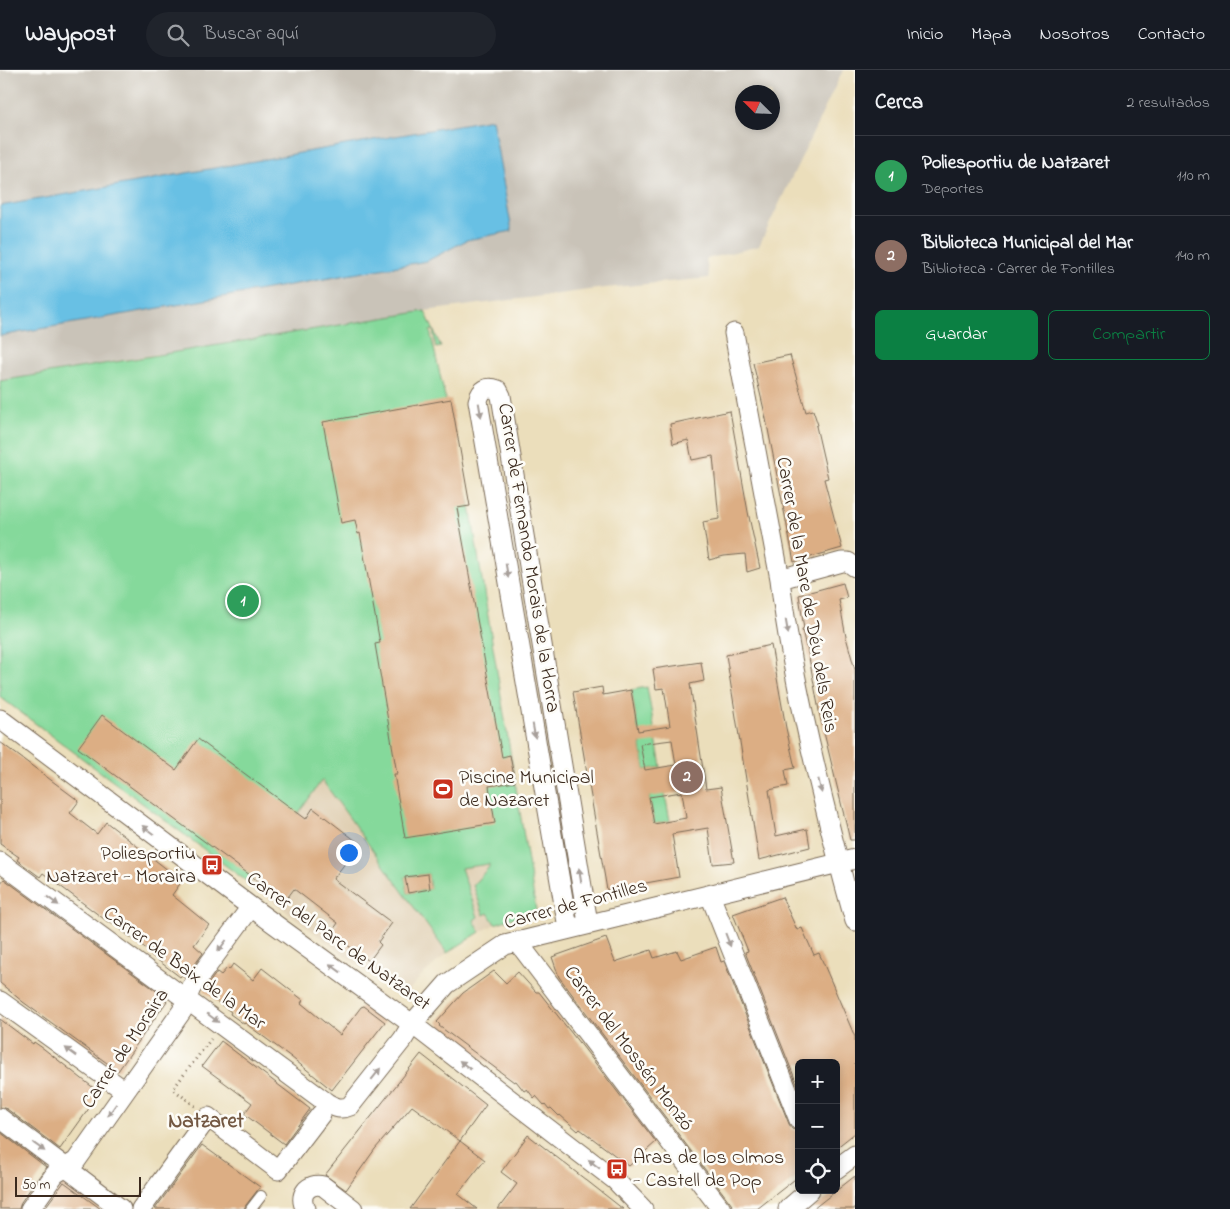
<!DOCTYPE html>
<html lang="es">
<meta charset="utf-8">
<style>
body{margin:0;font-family:"Indie Flower",sans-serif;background:#20242c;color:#f1f3f6}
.controls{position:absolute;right:15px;bottom:15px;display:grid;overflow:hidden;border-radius:8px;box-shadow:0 2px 8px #0003}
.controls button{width:45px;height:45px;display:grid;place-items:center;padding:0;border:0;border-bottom:1px solid #363941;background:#171b24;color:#f1f3f6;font:25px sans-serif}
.compass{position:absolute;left:735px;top:15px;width:45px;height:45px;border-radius:50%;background:#171b24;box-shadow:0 2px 8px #0003;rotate:294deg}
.scale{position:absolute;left:15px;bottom:12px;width:126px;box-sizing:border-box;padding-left:5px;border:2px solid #3b2a1e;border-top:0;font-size:14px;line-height:18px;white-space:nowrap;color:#3b2a1e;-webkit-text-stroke:4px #fdfcf7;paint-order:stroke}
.you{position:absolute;left:348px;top:782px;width:18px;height:18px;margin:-12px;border:4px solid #fff;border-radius:50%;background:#1a73e8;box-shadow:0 0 0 8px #1a73e833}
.badge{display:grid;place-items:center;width:32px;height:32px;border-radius:50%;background:#0b8043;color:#fff;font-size:16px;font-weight:700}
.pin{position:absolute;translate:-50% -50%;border:2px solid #fff;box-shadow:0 1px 5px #0006}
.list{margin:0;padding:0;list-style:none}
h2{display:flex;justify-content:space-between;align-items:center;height:65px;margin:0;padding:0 20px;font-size:21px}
h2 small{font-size:16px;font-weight:400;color:#9ea1a6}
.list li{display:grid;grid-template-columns:32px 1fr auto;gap:15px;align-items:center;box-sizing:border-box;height:80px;padding:0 20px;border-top:1px solid #363941}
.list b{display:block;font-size:19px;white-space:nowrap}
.list p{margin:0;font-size:16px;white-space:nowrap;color:#9ea1a6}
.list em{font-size:16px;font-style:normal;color:#9ea1a6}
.actions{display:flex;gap:10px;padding:15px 20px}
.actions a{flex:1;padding:11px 0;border:1px solid #0b8043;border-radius:8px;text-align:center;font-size:18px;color:#0b8043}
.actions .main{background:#0b8043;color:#fff}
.icon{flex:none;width:28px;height:28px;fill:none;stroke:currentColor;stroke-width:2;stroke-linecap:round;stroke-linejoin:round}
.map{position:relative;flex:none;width:855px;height:1139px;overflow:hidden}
header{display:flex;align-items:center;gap:30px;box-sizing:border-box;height:70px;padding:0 25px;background:#171b24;border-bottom:1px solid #363941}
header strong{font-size:24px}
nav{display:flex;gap:28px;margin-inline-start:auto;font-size:18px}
.search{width:350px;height:45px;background:#20242c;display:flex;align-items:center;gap:12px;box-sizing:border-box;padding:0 18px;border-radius:28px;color:#9ea1a6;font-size:19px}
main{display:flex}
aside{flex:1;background:#171b24}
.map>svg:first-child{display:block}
.built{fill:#dfceb1}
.industrial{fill:#c9c3b8;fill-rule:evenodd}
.green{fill:#85d99b;stroke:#60825c;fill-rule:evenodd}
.water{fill:#67c0e4;stroke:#517581}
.building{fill:#dcae84;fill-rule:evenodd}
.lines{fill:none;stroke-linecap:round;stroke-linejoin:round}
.lane-casing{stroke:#796955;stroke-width:12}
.street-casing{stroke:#796955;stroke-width:21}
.path{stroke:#796955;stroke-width:3;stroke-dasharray:1 4;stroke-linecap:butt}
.lane{stroke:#fff;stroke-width:10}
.street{stroke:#fff;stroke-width:19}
.oneway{fill:#a79f9a}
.labels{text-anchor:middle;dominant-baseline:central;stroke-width:5;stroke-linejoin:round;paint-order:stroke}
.street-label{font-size:20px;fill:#3b2a1e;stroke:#fdfcf7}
.poi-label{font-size:20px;fill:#3b2a1e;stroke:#fdfcf7;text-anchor:start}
.neighbourhood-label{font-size:21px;font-weight:bold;fill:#735842;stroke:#fdfcf7}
</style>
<header>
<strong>Waypost</strong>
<div class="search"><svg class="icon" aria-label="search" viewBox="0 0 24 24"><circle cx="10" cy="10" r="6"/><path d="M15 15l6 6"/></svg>Buscar aquí</div>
<nav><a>Inicio</a><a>Mapa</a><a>Nosotros</a><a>Contacto</a></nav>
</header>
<main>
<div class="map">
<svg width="855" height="1139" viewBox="0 0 855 1139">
<rect width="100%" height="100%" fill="#fdfcf7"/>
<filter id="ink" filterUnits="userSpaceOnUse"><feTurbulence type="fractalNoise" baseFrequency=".02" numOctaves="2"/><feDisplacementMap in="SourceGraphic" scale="10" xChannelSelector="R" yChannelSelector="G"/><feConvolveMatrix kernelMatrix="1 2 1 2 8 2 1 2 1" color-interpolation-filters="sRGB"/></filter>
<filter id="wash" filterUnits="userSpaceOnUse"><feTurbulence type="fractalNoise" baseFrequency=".0096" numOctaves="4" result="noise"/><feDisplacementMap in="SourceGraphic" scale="20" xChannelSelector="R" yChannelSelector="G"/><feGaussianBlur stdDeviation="1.12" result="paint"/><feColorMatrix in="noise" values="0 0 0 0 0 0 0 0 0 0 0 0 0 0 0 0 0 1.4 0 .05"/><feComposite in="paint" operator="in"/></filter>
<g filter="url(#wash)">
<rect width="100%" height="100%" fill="#ebdebb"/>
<!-- built -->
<path class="built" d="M322 710 393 809 489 794 499 852 473 866 447 883 420 907 402 929 249 813Z"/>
<!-- industrial -->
<path class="industrial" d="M0 0H843L759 176 706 189 709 208 605 218 425 241 168 285 158 284 0 311ZM742 22H772V52H742Z"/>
<!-- green -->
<path class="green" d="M425 241 441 277 436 278 433 260 430 261 470 436 536 840 495 854 488 843 484 845 473 815 489 797V794L461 798 478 847 474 850 480 862 447 883 322 710 249 813 0 627V311ZM428 804 430 819 408 823 405 807Z
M647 617 661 697 645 700 631 620Z
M664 719 670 751 654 754 648 722Z"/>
<!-- water -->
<path class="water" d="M492 49 512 161 467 170 427 191 0 266V136Z"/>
<g id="blocks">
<!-- building -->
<path class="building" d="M790 285 806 342 813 340 818 355 816 356 828 408 824 409 842 478 794 492 765 344 753 293Z
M451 329 470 436 457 438 502 687 510 685 515 712 489 716 495 753 405 768 394 704H397L375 574 380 573 360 463 358 464 355 450 341 453 323 352Z
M730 341 748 442 760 498 747 502 745 484 724 486 709 490 703 452 719 449 713 386 692 390 688 370 673 374 670 354Z
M843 513 847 528 839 530 846 567 855 600V770H850L820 646 807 577H806L802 560 804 559 799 525Z
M771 575 786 658 795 698 785 700 788 716 769 720 776 766 807 759 810 777 759 790 726 585Z
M701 592 704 611 690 614 706 719 721 717 734 792 713 794 708 758 672 764 679 807 607 820 573 622 602 617 603 625 631 620 638 661 670 656 664 618 656 619 653 599ZM672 670 676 695 645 700 640 674ZM682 722 686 748 654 754 649 727Z
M102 645 176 700 198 669 306 749 313 738 360 774 333 809 392 853 378 872 381 875 369 891 331 863 338 853 294 819 285 831 78 678Z
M0 672 79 731 70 743 97 764 106 752 182 811 172 825 209 855 194 875 203 883 185 908 182 905 180 907 151 885 156 886 109 851 108 852 43 803 40 807 17 790 19 787 0 774Z
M428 804 430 819 408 823 405 807Z
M4 809 166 928 165 930 167 931 118 1001 23 932 0 913V814Z
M782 827 797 860 802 858 814 885 819 883 855 967V1063L836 1078V993H799V1019L745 882 748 881 733 844Z
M606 868 615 892 651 880 654 888 677 881 681 889 716 877 721 892 724 891 789 1054 792 1059 799 1061V1106L757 1139H735L559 907 552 887Z
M233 894 253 910 262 898 303 930 301 933 340 965 361 937 364 936 385 952 332 1020 291 987 245 953 244 954 230 944 231 942 203 921 217 902 221 905 227 898 229 900Z
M494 901 506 913 518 902 536 922H539L580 974 579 972 656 1072 629 1096 580 1059 578 1061 560 1045 559 1046 551 1038 549 1039 545 1034 544 1035 536 1026 534 1028 527 1019 524 1021 516 1011 514 1012 439 956 440 955 437 952 463 923Z
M0 949 33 974 34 972 44 979 100 1023 60 1079 7 1039 0 1037Z
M221 971 310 1039 284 1074 244 1044 252 1033 202 996Z
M421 984 486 1035 460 1071 485 1090 458 1124 477 1139H410L460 1071 412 1036 375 1079 346 1120 325 1105Z
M0 1062 46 1097 21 1132 19 1139H0Z
M528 1065 586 1110 623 1139H498L517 1114 501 1102Z
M202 1075 260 1117 246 1135 244 1139H155Z
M855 1106V1139H813Z
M64 1112 101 1139H44Z"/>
</g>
</g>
<g filter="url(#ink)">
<use href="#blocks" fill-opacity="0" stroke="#796955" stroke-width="1"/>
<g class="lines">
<!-- lane casing -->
<g class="lane-casing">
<path id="lane" d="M251 1139 261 1126"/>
</g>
<!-- street casing -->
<g class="street-casing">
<path id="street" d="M734 263 780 509C787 573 801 637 816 700 828 750 840 801 855 851
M780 509 842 492H848L855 497
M0 649 251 837 412 954 615 1110 643 1139
M0 792 327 1033C336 1038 341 1040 350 1036L403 969 412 954 447 914 505 875 855 789
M710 825 799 1050
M568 858 478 331C481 319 487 316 498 320L501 326 588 853
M517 871 721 1139
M0 931 125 1021
M0 1048 121 1139
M836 1099 855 1085
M30 1139 55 1104 76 1091 182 941 191 918 251 837
M141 1139 208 1047 278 1100 321 1044
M306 1139C297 1126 308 1112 323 1116L353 1139
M788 1139 810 1120"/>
</g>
<!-- path -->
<path class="path" d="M195 1036 173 1019 211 969"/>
<!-- lane -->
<use href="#lane" class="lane"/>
<!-- street -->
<use href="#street" class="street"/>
</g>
<!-- one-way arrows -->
<defs><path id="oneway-solid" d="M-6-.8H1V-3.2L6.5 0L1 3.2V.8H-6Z" transform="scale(1.25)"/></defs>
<g class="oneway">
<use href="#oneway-solid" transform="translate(480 340) rotate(80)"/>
<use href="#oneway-solid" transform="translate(507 501) rotate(80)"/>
<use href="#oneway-solid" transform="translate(787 557) rotate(80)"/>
<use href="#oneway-solid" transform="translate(534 661) rotate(80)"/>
<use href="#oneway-solid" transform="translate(820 716) rotate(77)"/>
<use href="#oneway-solid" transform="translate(148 760) rotate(-143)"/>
<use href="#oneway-solid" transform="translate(580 805) rotate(-99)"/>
<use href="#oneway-solid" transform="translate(53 831) rotate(36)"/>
<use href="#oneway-solid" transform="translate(728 870) rotate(69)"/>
<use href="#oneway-solid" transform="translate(222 876) rotate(127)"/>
<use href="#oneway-solid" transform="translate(335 898) rotate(-144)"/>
<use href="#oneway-solid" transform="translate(213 948) rotate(37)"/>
<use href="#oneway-solid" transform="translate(71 982) rotate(-144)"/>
<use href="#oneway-solid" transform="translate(465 995) rotate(-142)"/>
<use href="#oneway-solid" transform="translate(376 1004) rotate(-52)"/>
<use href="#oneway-solid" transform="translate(112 1040) rotate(125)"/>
<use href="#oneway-solid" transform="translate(39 1077) rotate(36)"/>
<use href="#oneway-solid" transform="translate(594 1094) rotate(-142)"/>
</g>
</g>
<!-- icons -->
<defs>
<g id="stadium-square" transform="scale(1.125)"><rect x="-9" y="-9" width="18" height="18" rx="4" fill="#c8321e" stroke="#fdfcf7"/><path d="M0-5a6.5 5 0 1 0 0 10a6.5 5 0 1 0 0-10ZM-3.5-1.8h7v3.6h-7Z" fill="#fff"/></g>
<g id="bus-square" transform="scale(1.125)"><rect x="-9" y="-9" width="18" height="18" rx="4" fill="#c8321e" stroke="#fdfcf7"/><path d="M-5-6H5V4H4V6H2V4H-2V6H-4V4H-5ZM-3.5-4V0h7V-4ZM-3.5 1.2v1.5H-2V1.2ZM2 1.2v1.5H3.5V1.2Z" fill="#fff"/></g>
</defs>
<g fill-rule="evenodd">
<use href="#stadium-square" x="443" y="719"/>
<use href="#bus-square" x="212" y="795"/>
<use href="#bus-square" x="617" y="1099"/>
</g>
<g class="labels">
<!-- street labels -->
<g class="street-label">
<text transform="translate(528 488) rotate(81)">Carrer de Fernando Morais de la Horra</text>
<text transform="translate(806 525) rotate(80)">Carrer de la Mare de Déu dels Reis</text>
<text transform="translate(576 835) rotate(-15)">Carrer de Fontilles</text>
<text transform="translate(338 872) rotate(36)">Carrer del Parc de Natzaret</text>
<text transform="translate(184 899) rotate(36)">Carrer de Baix de la Mar</text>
<text transform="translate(126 979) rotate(-56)">Carrer de Moraira</text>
<text transform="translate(628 979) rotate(53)">Carrer del Mossén Monzó</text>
</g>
<!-- poi labels -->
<g class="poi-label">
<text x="459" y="708">Piscine Municipal<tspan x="459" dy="23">de Nazaret</tspan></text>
<text x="196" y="784" text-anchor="end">Poliesportiu<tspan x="196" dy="23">Natzaret - Moraira</tspan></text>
<text x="633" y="1088">Aras de los Olmos<tspan x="633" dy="23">- Castell de Pop</tspan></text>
</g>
<!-- neighbourhood labels -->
<g class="neighbourhood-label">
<text x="206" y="1052">Natzaret</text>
</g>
</g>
</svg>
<div class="controls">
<button>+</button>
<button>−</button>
<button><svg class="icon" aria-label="locate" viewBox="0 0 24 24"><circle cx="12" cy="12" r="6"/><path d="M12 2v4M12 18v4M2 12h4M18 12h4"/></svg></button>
</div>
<svg class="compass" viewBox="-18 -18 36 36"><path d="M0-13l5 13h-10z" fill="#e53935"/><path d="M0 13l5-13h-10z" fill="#9ea1a6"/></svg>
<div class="scale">50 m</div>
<div class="you"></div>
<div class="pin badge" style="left:243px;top:531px;background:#2e9e5b">1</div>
<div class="pin badge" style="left:687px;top:707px;background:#8d6e63">2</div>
</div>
<aside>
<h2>Cerca<small>2 resultados</small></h2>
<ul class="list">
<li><span class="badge" style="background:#2e9e5b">1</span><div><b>Poliesportiu de Natzaret</b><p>Deportes</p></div><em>110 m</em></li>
<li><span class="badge" style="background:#8d6e63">2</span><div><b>Biblioteca Municipal del Mar</b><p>Biblioteca · Carrer de Fontilles</p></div><em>140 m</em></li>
</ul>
<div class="actions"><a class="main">Guardar</a><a>Compartir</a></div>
</aside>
</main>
